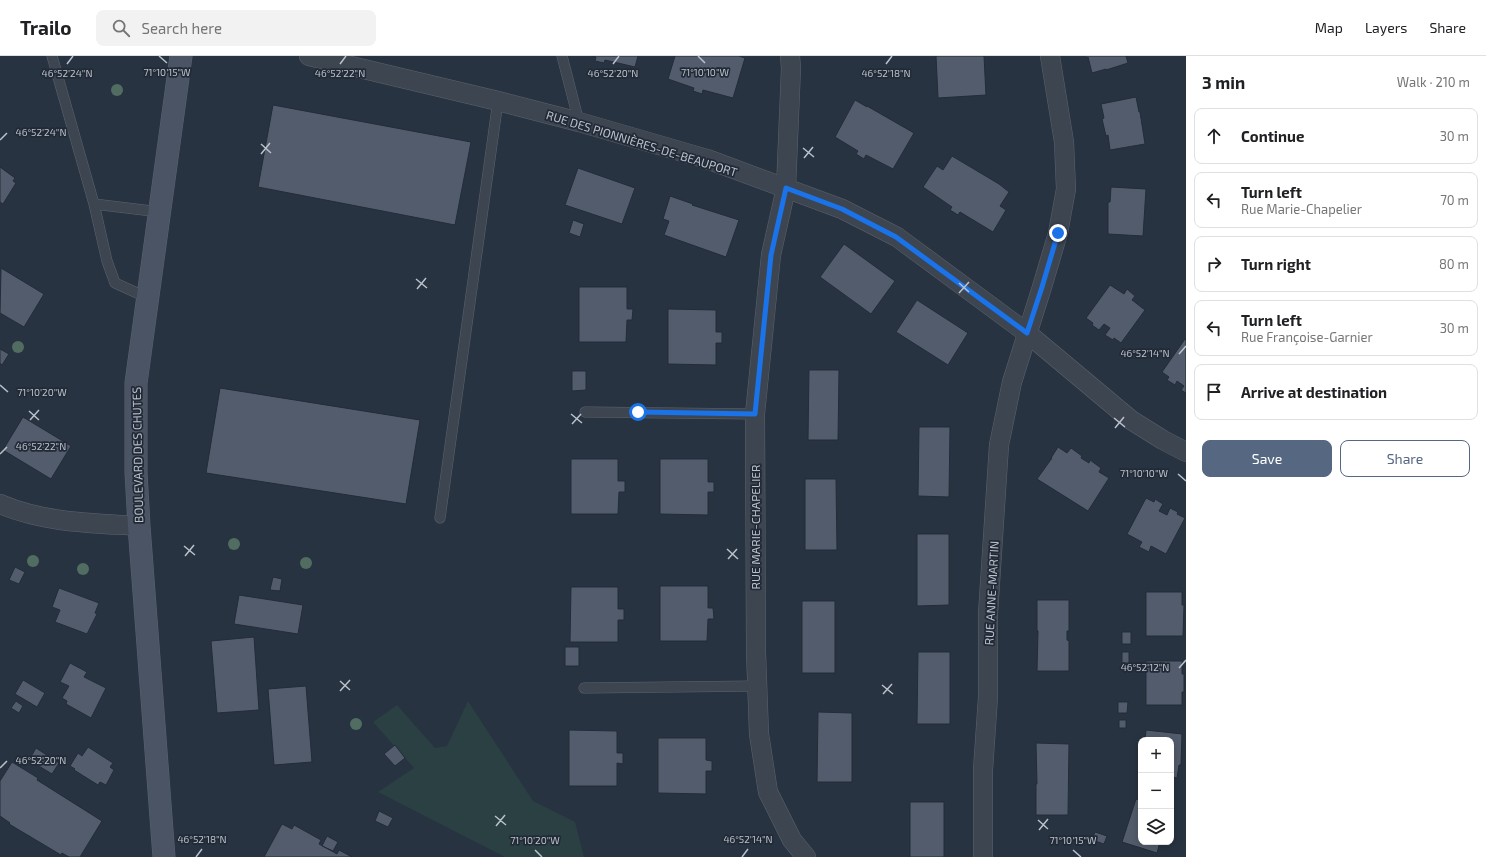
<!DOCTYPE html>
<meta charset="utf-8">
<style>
body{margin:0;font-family:"Exo 2",sans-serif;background:#f2f2f2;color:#202124}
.controls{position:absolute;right:12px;bottom:12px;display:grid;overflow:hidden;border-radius:8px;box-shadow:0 2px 10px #0003}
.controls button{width:36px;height:36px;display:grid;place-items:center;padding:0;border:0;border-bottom:1px solid #e0e0e0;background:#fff;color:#202124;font:20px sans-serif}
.stop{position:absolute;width:12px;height:12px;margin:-9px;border:3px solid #1a73e8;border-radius:50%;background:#fff}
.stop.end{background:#1a73e8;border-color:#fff;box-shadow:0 1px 4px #0008}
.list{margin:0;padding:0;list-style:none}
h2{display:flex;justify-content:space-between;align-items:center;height:52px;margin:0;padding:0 16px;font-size:17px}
h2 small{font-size:13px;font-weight:400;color:#757577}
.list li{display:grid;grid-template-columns:26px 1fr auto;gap:12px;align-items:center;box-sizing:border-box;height:56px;margin:0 8px 8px;padding:0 8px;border:1px solid #e0e0e0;border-radius:8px}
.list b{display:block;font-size:15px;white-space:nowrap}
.list p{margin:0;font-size:13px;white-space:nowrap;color:#757577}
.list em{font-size:13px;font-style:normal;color:#757577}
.actions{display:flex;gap:8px;padding:12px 16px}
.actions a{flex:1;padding:9px 0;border:1px solid #566781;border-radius:8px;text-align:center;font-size:14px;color:#566781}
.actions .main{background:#566781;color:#fff}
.icon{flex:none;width:22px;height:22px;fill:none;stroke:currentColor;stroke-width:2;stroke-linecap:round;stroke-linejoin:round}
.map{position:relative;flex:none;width:1186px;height:801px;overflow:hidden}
header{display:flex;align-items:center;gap:24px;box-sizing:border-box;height:56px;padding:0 20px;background:#fff;border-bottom:1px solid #e0e0e0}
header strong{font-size:19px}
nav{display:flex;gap:22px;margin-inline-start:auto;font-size:14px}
.search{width:280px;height:36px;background:#f2f2f2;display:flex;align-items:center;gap:10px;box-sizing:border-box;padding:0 14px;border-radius:8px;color:#757577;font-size:15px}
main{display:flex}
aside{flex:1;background:#fff}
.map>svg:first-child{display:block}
.green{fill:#2a4042}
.building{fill:#525c6c;stroke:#232c38}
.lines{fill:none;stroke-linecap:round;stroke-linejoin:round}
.lane-casing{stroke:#5b636e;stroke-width:11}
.street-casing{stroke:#5b636e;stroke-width:20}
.secondary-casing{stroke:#5b636e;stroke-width:23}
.lane{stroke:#3d4551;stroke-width:10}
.street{stroke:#3d4551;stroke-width:19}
.secondary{stroke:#4b5464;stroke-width:22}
.tree{fill:#516c61}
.route{stroke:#1a73e8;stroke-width:5}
.ticks{fill:none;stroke:#bac1cb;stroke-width:1.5}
.labels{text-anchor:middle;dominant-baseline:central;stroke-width:3.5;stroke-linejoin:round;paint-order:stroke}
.street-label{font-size:12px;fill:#bac1cb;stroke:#212a36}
.ticks-label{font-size:10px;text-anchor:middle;fill:#bac1cb;stroke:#212a36;stroke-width:3.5;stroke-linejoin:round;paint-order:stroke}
</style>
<header>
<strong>Trailo</strong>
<div class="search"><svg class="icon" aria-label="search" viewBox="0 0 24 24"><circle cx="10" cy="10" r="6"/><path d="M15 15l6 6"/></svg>Search here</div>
<nav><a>Map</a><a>Layers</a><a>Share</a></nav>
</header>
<main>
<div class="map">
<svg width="1186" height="801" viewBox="0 0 1186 801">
<rect width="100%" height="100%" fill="#283341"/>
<!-- green -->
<path class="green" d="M468 645 533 745 575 766 584 801H505L378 736 414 712 373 666 397 649 435 692 447 690Z"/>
<!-- building -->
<path class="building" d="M591 0H638L635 11 605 4 604 7 595 5 596 1Z
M675 0H739L745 2 733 42 703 34 702 38 693 35 694 32 668 23Z
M936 0H984L986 39 938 42Z
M1085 0H1126L1128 7 1106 14V13L1092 17 1088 1 1086 2Z
M1136 41 1139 56H1140L1145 88 1110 94 1108 79 1106 80 1102 63 1104 62 1101 48Z
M855 44 867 51V50L914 77 893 113 866 99 864 103 856 98 858 95 835 81Z
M273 49 471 86 455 169 258 131Z
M952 100 999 128 1009 136 1000 150 1006 154 993 176 960 156 958 159 950 154 952 151 923 131 937 110 943 114Z
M0 111 15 122 13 125 16 127 3 148 0 146Z
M578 112 635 132 622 168 565 149Z
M1111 131 1146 133 1143 180 1108 178V146H1110Z
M670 140 693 148 692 149 739 164 726 201 664 179 669 165 663 163Z
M573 164 584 168 580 181 569 177Z
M844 188 895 225 871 258 820 221Z
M1 212 44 238 24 271 0 257Z
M1110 229 1124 238 1127 233 1135 240 1132 244 1145 254 1121 287 1114 282 1113 284 1105 279 1110 272 1104 268 1099 274 1092 269 1093 267 1086 262Z
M579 231H627V253H633L632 264H627L626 286H579Z
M917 244 968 277 948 309 896 276Z
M668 253 716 254V276H722V287H716V309L668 308Z
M1185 283 1186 284V337L1181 334 1184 330 1177 325 1175 329 1167 324 1169 321 1162 316Z
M0 293 9 298 2 309 0 307Z
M809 314H839L838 384H808Z
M572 315H586V334L572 335Z
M220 332 420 364 406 448 206 417Z
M23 361 71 390 51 423 3 394Z
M919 371H950L949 441 918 440Z
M1058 391 1067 397 1071 392 1082 400 1081 402 1089 407 1090 404 1101 412 1099 416 1109 422 1088 455 1037 423 1052 402H1051Z
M571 403H618V425H625V436H619L618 458H571Z
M660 403H708V426H714V436H708V459L660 458Z
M805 423H836L837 494H805Z
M1146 442 1154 446 1155 443 1163 448 1159 455 1167 459 1170 452 1178 456 1177 458 1185 462 1166 498 1151 490 1149 496 1139 491 1142 486 1127 478Z
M917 478H949V549L917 550Z
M15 511 25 516 19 528 9 524Z
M273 521 282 523 280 535 270 534Z
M660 530H708V552H713L714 563H708L707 585H660Z
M571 531H618V553H624V564H618V586H570Z
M59 532 99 547 95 557 97 558 87 578 55 566 60 554 52 551Z
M1146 536H1182V549H1184L1183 580H1146Z
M239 539 303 549 298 578 234 568Z
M1037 544H1069V575H1067V584L1069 585V615H1037L1038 575 1037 574Z
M802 545H835V617H802Z
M1122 576H1131V588H1122Z
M254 581 259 654 217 657 211 585Z
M565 591H579V610H565Z
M918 596H950V668H917Z
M1122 596H1129V607H1122Z
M1146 605H1182V618H1184V636H1182V649H1146Z
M70 607 87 616 84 621 106 632 91 662 66 648 67 645 62 642 69 630 60 626Z
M23 624 45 637 37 651 15 638Z
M306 630 312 706 274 709 268 633Z
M16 645 23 650 19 657 11 652Z
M1118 646H1128L1127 657H1118Z
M818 656 852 657V726H817Z
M1119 664H1126V672H1119Z
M569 674 617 675V697H623V708L617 707V730H569Z
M1146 674 1182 678 1181 709H1179L1177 722 1171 721V684H1145Z
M658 682H706V704L712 705V715H706V738L658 737Z
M1036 687 1069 688 1068 759H1036V728H1037Z
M395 689 405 702 395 710 384 698Z
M88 691 113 707 110 711 114 714 106 729 100 726 98 729 74 714 75 713 70 710 78 697 82 700Z
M36 692 59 707 52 718 29 704Z
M12 706 38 722 37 724 102 765 80 801H69L62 797 61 799 9 768 10 767 0 760V725Z
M1136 743 1141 745V786H1160L1157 797 1122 786Z
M910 746H944V801H910Z
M379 755 393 762 388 771 375 765Z
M282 768 292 773 294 769 321 784 319 788 337 798 339 794 352 801H264Z
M1095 776 1107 780 1104 788 1092 784Z
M327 780 338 786 333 795 322 790Z"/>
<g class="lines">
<!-- lane casing -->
<g class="lane-casing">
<path id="lane" d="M52 0 94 148 160 156
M562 0 579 66
M94 148 107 205 115 227 148 242
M585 356 755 358
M440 462 498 45
M584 632 758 630"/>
</g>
<!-- street casing -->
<g class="street-casing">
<path id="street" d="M309 0 498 45 579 66 707 103 842 153 897 181 1027 277 1131 364 1163 384 1186 396
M790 0 791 12 786 132 771 199 755 358 756 596 759 678 768 736 792 784 806 801
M0 448C44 467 92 467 139 470
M983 801V714L988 641V558L999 389 1012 326 1042 231 1058 177 1066 133 1064 86 1050 0"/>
</g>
<!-- secondary casing -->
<g class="secondary-casing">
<path id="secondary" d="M164 801 139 470 136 416V327L181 0"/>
</g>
<!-- lane -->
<use href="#lane" class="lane"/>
<!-- street -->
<use href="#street" class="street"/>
<!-- secondary -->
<use href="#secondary" class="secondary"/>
</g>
<!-- trees -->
<g class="tree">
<circle cx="117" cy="34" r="6"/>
<circle cx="18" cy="291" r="6"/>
<circle cx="234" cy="488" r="6"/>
<circle cx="33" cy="505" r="6"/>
<circle cx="306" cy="507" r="6"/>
<circle cx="83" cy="513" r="6"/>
<circle cx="356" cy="668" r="6"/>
</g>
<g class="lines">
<!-- route -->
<path class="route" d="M638 356 755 358 771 199 786 132 842 153 896 181 1027 277 1042 231 1058 177"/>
</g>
<!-- ticks -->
<path class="ticks" d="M159 0 167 7M698 0 705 7M67 8 73 0M340 8 346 0M613 8 619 0M886 8 892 0M0 84 7 77M261 88 271 97M803 92 814 101M261 98 270 87M804 102 813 91M416 223 427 232M959 227 969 236M417 233 426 222M959 237 969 226M1179 298 1186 290M0 329 8 336M29 355 39 364M571 358 582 367M1114 362 1125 371M30 364 39 354M572 368 581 358M1115 372 1124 361M0 398 7 391M1178 418 1186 425M184 490 195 499M727 493 738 503M185 500 194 489M728 503 737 493M1179 612 1186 604M340 625 350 634M882 629 893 638M340 635 350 624M883 638 892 628M0 712 7 705M495 760 506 769M1038 764 1048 773M496 770 505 759M1039 774 1048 763M535 794 542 801M1073 794 1081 801M196 801 202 793M742 801 748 793"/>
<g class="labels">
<!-- street labels -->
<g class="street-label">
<text transform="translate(642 87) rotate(17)">RUE DES PIONNIÈRES-DE-BEAUPORT</text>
<text transform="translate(137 399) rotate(-91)">BOULEVARD DES CHUTES</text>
<text transform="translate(755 471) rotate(-90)">RUE MARIE-CHAPELIER</text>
<text transform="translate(991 537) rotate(-87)">RUE ANNE-MARTIN</text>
</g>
</g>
<g class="ticks-label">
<text x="167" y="20">71°10'15"W</text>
<text x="705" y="20">71°10'10"W</text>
<text x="67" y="21">46°52'24"N</text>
<text x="340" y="21">46°52'22"N</text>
<text x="613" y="21">46°52'20"N</text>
<text x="886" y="21">46°52'18"N</text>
<text x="41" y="80">46°52'24"N</text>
<text x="1145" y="301">46°52'14"N</text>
<text x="42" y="340">71°10'20"W</text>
<text x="41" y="394">46°52'22"N</text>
<text x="1144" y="421">71°10'10"W</text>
<text x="1145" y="615">46°52'12"N</text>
<text x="41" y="708">46°52'20"N</text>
<text x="202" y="787">46°52'18"N</text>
<text x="748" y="787">46°52'14"N</text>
<text x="535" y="788">71°10'20"W</text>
<text x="1073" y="788">71°10'15"W</text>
</g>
</svg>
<div class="controls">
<button>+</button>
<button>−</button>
<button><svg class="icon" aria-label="layers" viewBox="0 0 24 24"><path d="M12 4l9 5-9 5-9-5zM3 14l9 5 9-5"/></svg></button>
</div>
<div class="stop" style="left:638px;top:356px"></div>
<div class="stop end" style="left:1058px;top:177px"></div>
</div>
<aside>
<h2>3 min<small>Walk · 210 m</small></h2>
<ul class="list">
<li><svg class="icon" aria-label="ahead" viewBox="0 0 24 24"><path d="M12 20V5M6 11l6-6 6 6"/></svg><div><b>Continue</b></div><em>30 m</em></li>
<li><svg class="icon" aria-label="left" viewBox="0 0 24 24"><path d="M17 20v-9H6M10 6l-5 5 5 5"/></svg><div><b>Turn left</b><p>Rue Marie-Chapelier</p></div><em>70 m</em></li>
<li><svg class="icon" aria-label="right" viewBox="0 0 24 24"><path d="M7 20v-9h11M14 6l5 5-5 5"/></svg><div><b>Turn right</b></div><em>80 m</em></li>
<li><svg class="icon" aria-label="left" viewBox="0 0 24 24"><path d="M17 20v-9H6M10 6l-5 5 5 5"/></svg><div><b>Turn left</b><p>Rue Françoise-Garnier</p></div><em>30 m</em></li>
<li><svg class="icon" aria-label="arrive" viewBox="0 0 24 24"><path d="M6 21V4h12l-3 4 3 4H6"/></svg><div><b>Arrive at destination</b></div></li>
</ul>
<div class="actions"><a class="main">Save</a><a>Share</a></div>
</aside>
</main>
